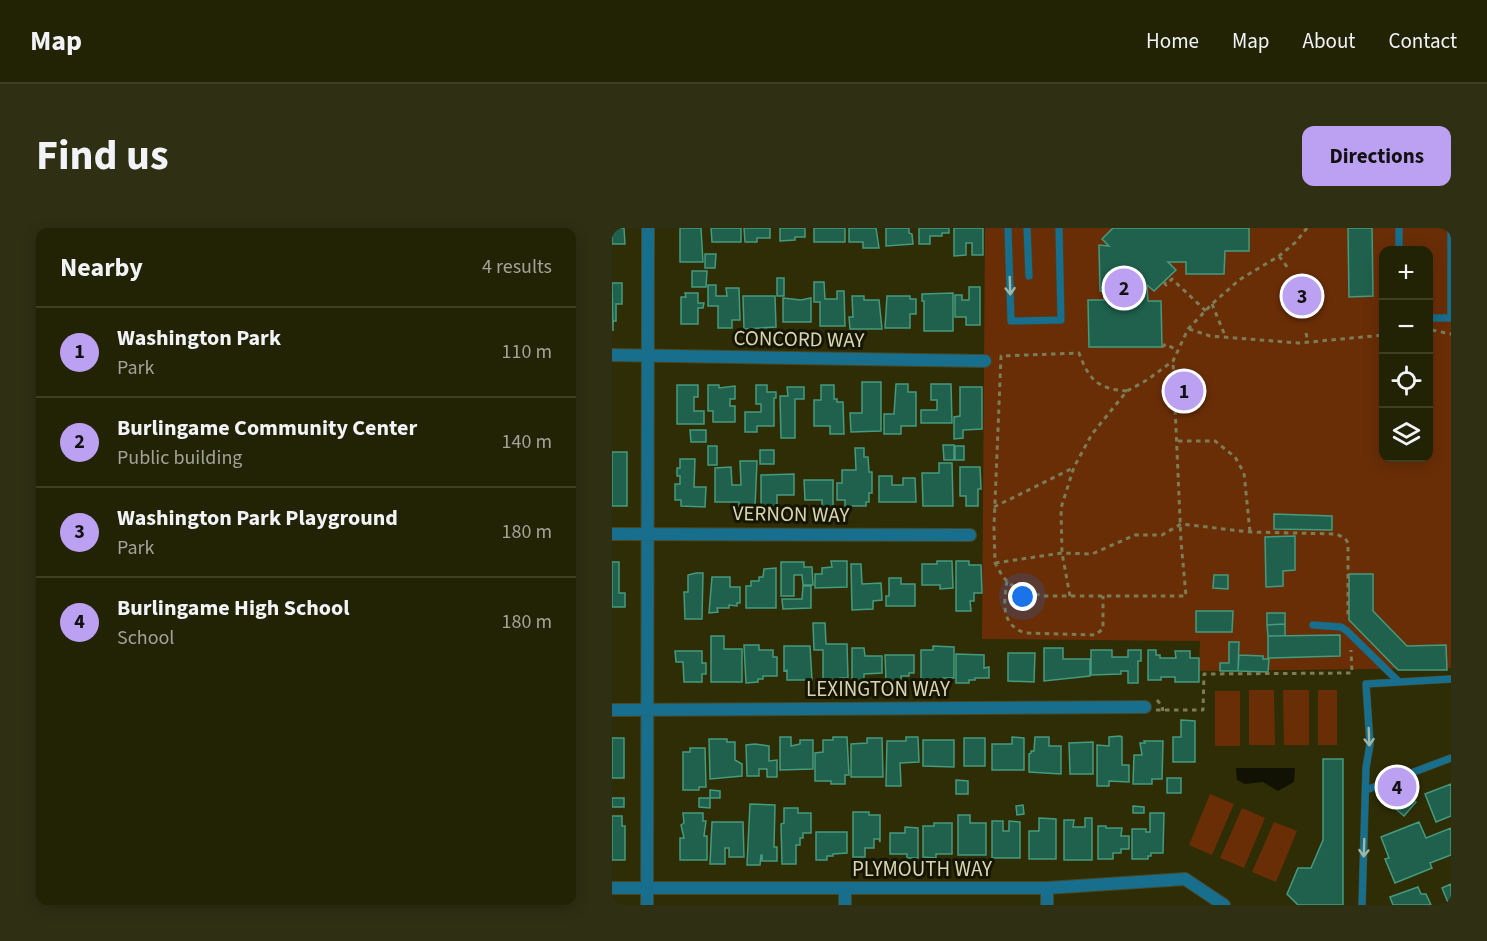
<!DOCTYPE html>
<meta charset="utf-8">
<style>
body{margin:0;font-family:"Source Sans 3",sans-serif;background:#2e2f13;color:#f1f3f6}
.controls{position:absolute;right:18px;top:18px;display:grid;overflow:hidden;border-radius:12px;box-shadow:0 3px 15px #0003}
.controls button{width:54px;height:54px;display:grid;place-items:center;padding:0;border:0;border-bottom:2px solid #3f3f26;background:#222204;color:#f1f3f6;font:30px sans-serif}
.you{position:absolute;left:411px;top:369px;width:21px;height:21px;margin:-15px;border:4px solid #fff;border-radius:50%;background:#1a73e8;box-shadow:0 0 0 9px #1a73e833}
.badge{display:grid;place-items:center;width:39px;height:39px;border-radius:50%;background:#bca0f2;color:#111;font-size:20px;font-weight:700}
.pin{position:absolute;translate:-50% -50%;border:3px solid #fff;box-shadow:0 2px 6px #0006}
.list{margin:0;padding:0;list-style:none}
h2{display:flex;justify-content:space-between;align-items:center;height:78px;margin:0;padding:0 24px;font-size:26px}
h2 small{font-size:20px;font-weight:400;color:#a2a49a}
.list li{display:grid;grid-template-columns:39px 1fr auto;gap:18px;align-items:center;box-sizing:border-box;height:90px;padding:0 24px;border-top:2px solid #3f3f26}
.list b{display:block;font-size:22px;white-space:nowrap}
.list p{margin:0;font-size:20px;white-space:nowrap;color:#a2a49a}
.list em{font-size:20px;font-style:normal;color:#a2a49a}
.icon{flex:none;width:33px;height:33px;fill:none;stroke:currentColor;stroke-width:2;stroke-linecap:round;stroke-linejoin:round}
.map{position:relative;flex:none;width:839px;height:677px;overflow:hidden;border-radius:12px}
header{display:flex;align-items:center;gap:36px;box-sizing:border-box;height:84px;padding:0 30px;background:#222204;border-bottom:2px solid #3f3f26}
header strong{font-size:28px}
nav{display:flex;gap:33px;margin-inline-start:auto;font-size:21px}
.intro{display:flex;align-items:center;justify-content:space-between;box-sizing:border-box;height:144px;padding:0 36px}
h1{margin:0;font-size:42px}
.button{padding:15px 27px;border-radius:12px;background:#bca0f2;color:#111;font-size:21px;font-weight:700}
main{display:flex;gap:36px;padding:0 36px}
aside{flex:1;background:#222204;border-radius:12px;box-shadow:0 3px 15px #0003}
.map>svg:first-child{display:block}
.green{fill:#6a2e07;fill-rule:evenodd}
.water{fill:#121204}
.building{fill:#1f614c;stroke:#469a7d;stroke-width:1.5}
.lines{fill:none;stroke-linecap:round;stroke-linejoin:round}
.service-casing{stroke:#494822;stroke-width:8}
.minor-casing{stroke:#494822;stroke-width:14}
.path{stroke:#7c7c56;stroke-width:3;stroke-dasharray:4.5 4.5;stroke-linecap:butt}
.service{stroke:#186e8d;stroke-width:7}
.minor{stroke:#186e8d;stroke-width:12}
.oneway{stroke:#9db7a8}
.labels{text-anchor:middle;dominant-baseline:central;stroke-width:6;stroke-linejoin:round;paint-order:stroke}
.street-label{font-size:21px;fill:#d6d6b3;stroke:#161500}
</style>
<header>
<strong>Map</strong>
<nav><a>Home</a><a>Map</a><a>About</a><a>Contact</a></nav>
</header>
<div class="intro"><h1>Find us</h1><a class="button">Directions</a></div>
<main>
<aside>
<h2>Nearby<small>4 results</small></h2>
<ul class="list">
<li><span class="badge">1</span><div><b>Washington Park</b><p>Park</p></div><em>110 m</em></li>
<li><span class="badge">2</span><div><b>Burlingame Community Center</b><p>Public building</p></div><em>140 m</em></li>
<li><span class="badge">3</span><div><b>Washington Park Playground</b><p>Park</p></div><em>180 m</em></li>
<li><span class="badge">4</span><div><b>Burlingame High School</b><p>School</p></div><em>180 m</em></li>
</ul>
</aside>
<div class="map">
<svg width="839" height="677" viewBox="0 0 839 677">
<rect width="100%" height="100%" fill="#2e2d06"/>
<!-- green -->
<path class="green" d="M373 0H839V440L587 443 588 413 370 411ZM772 22H816V230H772Z
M637 462H662L663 517H637Z
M671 462H697V517H672Z
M706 462H725V517H706Z
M603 463H628V518H603Z
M598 566 622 576 600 627 577 617Z
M630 580 653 590 632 640 608 630Z
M662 594 685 603 664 654 640 644Z"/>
<!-- water -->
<path class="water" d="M624 540H683L682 554 666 563 651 554 633 556 625 552Z"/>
<!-- building -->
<path class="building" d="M0 0H12L13 16H0Z
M68 0H89L91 34H68Z
M99 0H129V14H100Z
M132 0H158V10H145V14H133Z
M168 0H193V9H183V12L168 13Z
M202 0H233V14H202Z
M237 0H264L267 20H251V14H237Z
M274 0H297V5L300 6 301 16 274 18Z
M307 0H337V5H330V8H318V16H307Z
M342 0H371V27H360V15H354V27L342 28Z
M501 0H637V23H613L612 46H574V34H556L564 42 542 63 535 57 536 73H549L550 119H477L476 72H492V64L488 63 487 17 497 18 490 11Z
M736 0H760L761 68 737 69Z
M93 26H104L103 40H93Z
M80 43H95L94 59H80Z
M165 50H172V68H165Z
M202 54H212L213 71H225V63H232L233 98H208V74H202Z
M0 55H10V76H4V93H1V103Z
M96 57H104V68H115L114 60H127L128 92H120V100H106V78H96Z
M357 59H368V97H354V89H343V67H350V72H357Z
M73 65H86V75H92L91 80H86V96H69V69H74Z
M341 65V103H312V73H310V66Z
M131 68H163L164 99 132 101Z
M240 68H252V72H267L270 101H238L237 89H241Z
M275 68H298V71H304V86H298V100H273Z
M171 70 189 72 199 70V94H171Z
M250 154H269V203L239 204 238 185H250Z
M284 156H296V164H304V198H289V206H272V186H282Z
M319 156H339L340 195H309V182H325V172H319Z
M65 157H86V169H82V183H92V196H65Z
M96 157H107V160L123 158V171H118V178H123V194H101V183H96Z
M144 157H155V164H164V170H162V198H145V204H133V184H149V176H144Z
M209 157H222V171H225V174H231L232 206H218V198H202V172H209Z
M175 159H192V171H183V210H169L168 168H176Z
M348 159H370V201L351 202V210L342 211V189L348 188Z
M78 202H94V214H79Z
M331 217H342V232H332Z
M96 218H105V237H96Z
M343 218H352V232H343Z
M243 220H252V229H256L257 244H260V265H257V274H254V278H233V272H225V255H230V242H244Z
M148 222H162V236H148Z
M0 224H15V278H0Z
M68 231H83L82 259H94L93 279 69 278V272H63V256H68V248H65V240H68Z
M128 233H145L143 279H127V274H103V240L119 239 120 257H129Z
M327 235H340L341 278H311L310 245H327Z
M348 239H368L369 261H366V278H354V268H348Z
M182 246V267H165V278H149V247Z
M267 248H280V257H291V250H303L304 274H267Z
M192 252H221V279L210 278V272H193Z
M662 286 720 288V302L662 301Z
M683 308V342L671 343V358L654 359 653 309Z
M219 333H235V359L203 360V346H210V340L220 339Z
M325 333H340L341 360 328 361V357H310V336H325Z
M344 333H357V337H369L370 365H362V373H358L359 383H344Z
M0 334H7V365H13V379H0Z
M169 334H192V339H200L201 357H191L190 347H182V368H169Z
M239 336H249L250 356 269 355 270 372 261 373V381L240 382Z
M164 340V380H134V358H139V353H147V349H151L152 341Z
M84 345H91L90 391H73L72 364H76V347Z
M737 346H761V383L795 418 834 417 835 442H786L737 392Z
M602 347H616V361L601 360Z
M100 349H118V359H128V375H125V378L117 377V380H105L106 384 97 385Z
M277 350H289V356H303V378H274V368H277Z
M191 358H199V380L171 381 170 371H190Z
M584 383H621L620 404H584Z
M655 385H673V396L655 397Z
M201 395H213L214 416H235L236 450H228V454H211V422H202Z
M673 396V408H656L655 397Z
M728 407V428L656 430V408Z
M99 408H112V421H130V454H99Z
M617 414H627L626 443H608V435H617Z
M132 417H147V422H161V429H165V448H151V451H146V454L134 455Z
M172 418H198L200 452H175V442L172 443Z
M321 418 342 419V450H331V454H309V422H321Z
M240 420H252L253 428H270V445L252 446V453H240Z
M432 420H451V431H478V448L432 453Z
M479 422H500V429H516V422H529V433H526V455H516V443H509V446L479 447Z
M536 422H544V427H548V430H564L563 423H578V430H587V454H563V449H549V452H536Z
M63 423H90V435H94V446H90V454H72L71 434H64Z
M396 425H423L422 454 396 453Z
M344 426 372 427V440L377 439V450H363V452H357V455H344Z
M273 427H302V445H297V448H289V453H274Z
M627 427 651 428V431H657L656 444 626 443Z
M569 492 583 493V534H561V509H569Z
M508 508 510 509V537H517V554L497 553V558H485V517L497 518V509Z
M168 509H179V518L188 516V512H201V541L168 542Z
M221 509H235L237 547H233V556H219V553H203V525L211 524V512H221Z
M294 509H306L307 534 288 535 289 558H274L275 513H294Z
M400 509 412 510V542H380V516H400Z
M423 509H437V518H449V546L417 544V526L419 525V523H422Z
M0 510H12V550H0Z
M255 510H270L271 549H239V516L255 515Z
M352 510H373V538H352Z
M97 511H115V514H123V532L130 536V548L98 551Z
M311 512H342V539L311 538Z
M532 513H551L550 551H540V556H521L522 527H530L528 515H533Z
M481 514V546H458L457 515Z
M143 516 157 518V533L165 532V549H155V541H147V548H135L134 517Z
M78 520H93L94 559H87V562H71V524H78Z
M711 531H731V677H686L675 666 686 640H699L711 612Z
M555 550H569V565H555Z
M344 552 356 553V566H344Z
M839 556V588L824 594 813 566Z
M98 562 108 563V570H98Z
M791 563 804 574 792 588 779 577Z
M0 570H12V579H0Z
M87 570H98V580L87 579Z
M138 576 163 577 162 619H165V633H150V627H149L148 637H135Z
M411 577 412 586 405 587 404 578Z
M521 578 532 579V585H521Z
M172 580H186V585H199V605H191V610H188V617H184V636H170L169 596 172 595Z
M241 584H257V587H268V614L267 611H262V620H253V629H241Z
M71 585H91V593H94L92 608H95V632H68V610H72L69 597 72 595Z
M538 585H552L551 625H539V628H536V631H520V601H534V604H538Z
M346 587H358V595H374V627H346Z
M0 588H10V598H13V632H0Z
M427 590 444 591V631H417V603H427Z
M473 590H480V632H452V592H462L461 599H473Z
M380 593H391V603H397V593L408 594V630H380Z
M100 594H131L132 629H117V620H113V636H98Z
M807 594 814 610 839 600V627L818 635 820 640 783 655 773 631 777 630 769 609Z
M322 595H340V626H324V630L311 629V598H322Z
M486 598H494V600H510L509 608H517V621H509V625H501V631H486Z
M293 599 306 600V630H295V626H278V605H293Z
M204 604H235V625L221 626V628H215V632H204Z
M839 656V677H837L830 660Z
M806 659 809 666H814L819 677H781L778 669Z"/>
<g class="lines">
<!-- service casing -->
<g class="service-casing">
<path id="service" d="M396 0 399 93 449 92 447 0
M415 0 417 48
M787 0V22
M816 90H839V2
M701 397 729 399 735 403 786 453
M754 562 839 530
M750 677 754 540 758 516 754 456 839 451"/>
</g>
<!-- minor casing -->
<g class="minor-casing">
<path id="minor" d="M0 127 373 133
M0 306 358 307
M0 482 533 479
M0 660H435L573 651 612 677
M435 660V677
M233 661V677
M35 677 36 0"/>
</g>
<!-- path -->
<path class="path" d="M667 28 676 40
M552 54 554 57 560 51 594 83
M600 76 614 110
M577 101 598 108 687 115 772 107
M820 102 839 106
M694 105 696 114
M550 119 554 116 566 123
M515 163C486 161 477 152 467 125L389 128 382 299 383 335 391 349 398 356 410 363 432 368H574L569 313 561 133
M566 213H603L623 229 632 245 638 304
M382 279 461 240
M383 335 450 325 480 326 523 307H550L569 296 638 304 724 306 733 310 736 315V390
M395 353C392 375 388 396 413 405L483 407 491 401V368
M458 368 450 325 449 280 462 239 480 206 515 163 535 152 561 133 576 101 600 76 627 52 667 28 684 14 695 0
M545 472 550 478 551 483
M544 482H591L592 446 740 445 739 422"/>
<!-- service -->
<use href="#service" class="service"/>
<!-- minor -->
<use href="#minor" class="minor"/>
</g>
<!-- one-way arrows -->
<defs><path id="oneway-shaft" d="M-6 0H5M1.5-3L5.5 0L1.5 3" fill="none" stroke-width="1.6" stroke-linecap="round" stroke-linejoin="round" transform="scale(1.5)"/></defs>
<g class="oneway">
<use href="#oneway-shaft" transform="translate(398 58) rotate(88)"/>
<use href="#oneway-shaft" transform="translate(757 509) rotate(88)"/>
<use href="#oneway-shaft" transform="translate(752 620) rotate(92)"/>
</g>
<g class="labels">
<!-- street labels -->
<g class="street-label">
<text transform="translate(187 111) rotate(1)">CONCORD WAY</text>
<text transform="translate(179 286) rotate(1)">VERNON WAY</text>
<text x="266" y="461">LEXINGTON WAY</text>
<text x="310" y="641">PLYMOUTH WAY</text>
</g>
</g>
</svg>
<div class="controls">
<button>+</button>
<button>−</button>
<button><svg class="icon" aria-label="locate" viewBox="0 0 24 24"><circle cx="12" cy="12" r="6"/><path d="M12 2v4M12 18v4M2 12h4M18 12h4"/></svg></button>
<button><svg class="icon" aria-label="layers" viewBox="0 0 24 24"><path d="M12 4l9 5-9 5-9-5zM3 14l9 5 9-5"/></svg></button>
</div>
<div class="you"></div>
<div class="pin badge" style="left:572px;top:163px">1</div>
<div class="pin badge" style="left:512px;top:60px">2</div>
<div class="pin badge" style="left:690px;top:68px">3</div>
<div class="pin badge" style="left:785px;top:559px">4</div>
</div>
</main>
